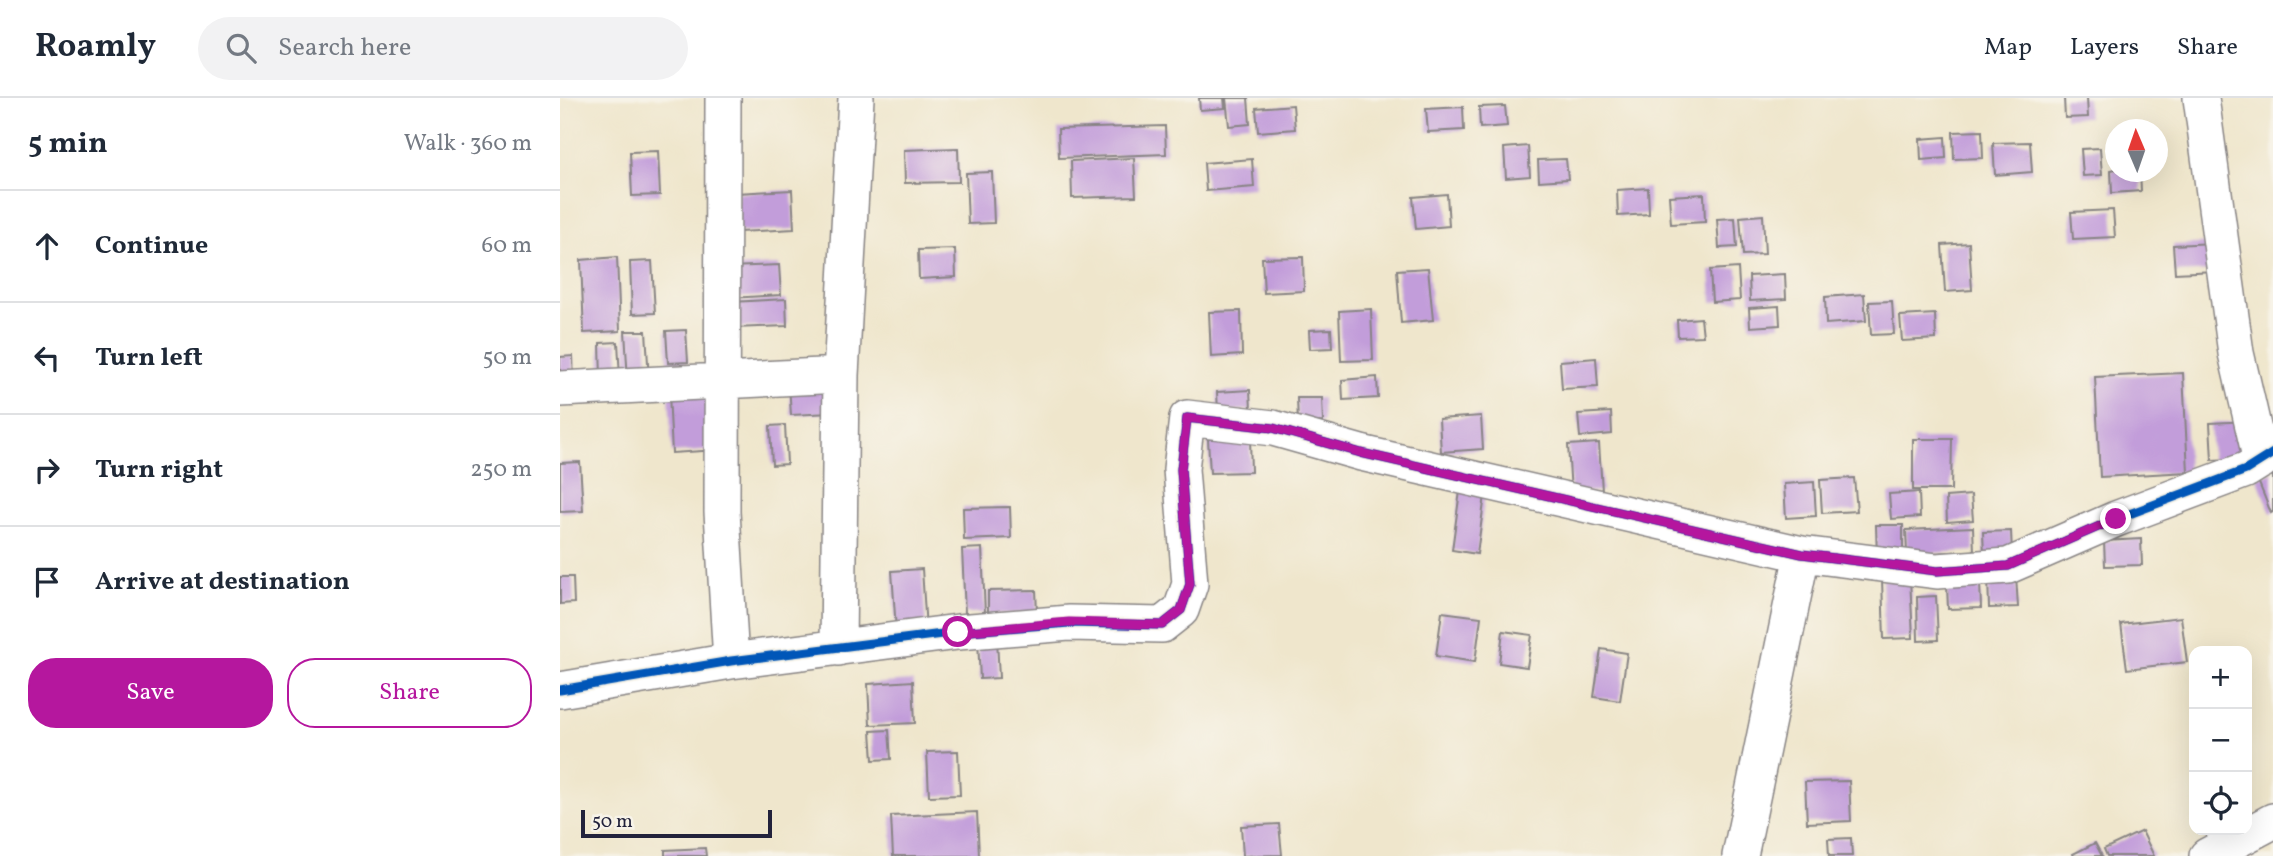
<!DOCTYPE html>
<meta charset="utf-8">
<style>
body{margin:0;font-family:Vollkorn,serif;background:#f2f2f3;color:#1f2937}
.controls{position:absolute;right:21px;bottom:21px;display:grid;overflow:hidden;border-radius:14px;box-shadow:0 7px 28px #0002}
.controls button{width:63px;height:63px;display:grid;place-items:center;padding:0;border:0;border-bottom:2px solid #e0e1e3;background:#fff;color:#1f2937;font:35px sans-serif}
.compass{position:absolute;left:1545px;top:21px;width:63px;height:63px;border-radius:50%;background:#fff;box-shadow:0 7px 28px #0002;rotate:358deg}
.scale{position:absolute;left:21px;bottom:18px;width:191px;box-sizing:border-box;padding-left:7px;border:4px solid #22223b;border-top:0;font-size:19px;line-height:24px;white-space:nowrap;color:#22223b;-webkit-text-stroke:5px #f7f3e8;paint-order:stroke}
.stop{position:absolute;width:21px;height:21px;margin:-16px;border:5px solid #b5179e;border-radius:50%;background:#fff}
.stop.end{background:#b5179e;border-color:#fff;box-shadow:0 2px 7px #0008}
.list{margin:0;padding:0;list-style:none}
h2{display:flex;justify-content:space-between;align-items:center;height:91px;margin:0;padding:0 28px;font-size:30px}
h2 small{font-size:23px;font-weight:400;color:#747a83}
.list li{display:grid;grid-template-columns:46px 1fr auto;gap:21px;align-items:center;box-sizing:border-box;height:112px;padding:0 28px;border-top:2px solid #e0e1e3}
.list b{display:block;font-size:26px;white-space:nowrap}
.list em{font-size:23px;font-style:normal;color:#747a83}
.actions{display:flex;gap:14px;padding:21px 28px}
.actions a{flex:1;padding:16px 0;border:2px solid #b5179e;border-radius:28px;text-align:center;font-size:24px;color:#b5179e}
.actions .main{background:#b5179e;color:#fff}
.icon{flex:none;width:38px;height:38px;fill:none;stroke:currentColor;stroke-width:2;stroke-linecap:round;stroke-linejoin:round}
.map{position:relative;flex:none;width:1713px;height:758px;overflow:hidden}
header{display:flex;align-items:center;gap:42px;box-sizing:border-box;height:98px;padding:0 35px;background:#fff;border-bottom:2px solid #e0e1e3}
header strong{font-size:33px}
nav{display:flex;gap:38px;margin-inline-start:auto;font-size:24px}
.search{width:490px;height:63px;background:#f2f2f3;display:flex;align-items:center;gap:18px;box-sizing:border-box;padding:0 24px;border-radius:38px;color:#747a83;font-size:26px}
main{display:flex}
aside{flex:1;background:#fff}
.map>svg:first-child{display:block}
.building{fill:#c29dda}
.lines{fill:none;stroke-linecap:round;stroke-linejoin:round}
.minor-casing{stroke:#888484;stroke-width:38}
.minor{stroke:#fff;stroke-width:35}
.cycleway-casing{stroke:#f7f3e8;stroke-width:13}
.cycleway{stroke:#0057b8;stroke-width:9}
.route{stroke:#b5179e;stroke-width:9}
</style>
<header>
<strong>Roamly</strong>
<div class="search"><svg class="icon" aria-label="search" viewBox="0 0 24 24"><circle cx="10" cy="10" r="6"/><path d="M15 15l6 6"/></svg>Search here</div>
<nav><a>Map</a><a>Layers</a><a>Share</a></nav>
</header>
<main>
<aside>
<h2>5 min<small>Walk · 360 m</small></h2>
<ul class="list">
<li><svg class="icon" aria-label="ahead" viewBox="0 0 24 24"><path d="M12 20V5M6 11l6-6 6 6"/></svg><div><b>Continue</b></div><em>60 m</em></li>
<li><svg class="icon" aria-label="left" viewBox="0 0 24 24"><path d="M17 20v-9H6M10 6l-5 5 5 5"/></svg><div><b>Turn left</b></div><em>50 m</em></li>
<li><svg class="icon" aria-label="right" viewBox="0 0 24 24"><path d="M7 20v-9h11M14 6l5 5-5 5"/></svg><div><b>Turn right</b></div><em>250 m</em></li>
<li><svg class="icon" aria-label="arrive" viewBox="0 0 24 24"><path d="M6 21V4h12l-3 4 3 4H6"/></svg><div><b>Arrive at destination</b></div></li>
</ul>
<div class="actions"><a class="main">Save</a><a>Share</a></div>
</aside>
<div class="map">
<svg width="1713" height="758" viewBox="0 0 1713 758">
<rect width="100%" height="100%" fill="#f7f3e8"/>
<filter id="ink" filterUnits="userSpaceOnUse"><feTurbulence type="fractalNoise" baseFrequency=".0143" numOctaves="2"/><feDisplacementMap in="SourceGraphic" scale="14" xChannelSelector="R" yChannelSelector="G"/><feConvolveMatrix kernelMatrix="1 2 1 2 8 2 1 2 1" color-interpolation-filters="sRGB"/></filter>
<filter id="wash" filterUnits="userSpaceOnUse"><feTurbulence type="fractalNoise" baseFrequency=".00686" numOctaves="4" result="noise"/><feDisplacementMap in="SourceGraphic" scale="28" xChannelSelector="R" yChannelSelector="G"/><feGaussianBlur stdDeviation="1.57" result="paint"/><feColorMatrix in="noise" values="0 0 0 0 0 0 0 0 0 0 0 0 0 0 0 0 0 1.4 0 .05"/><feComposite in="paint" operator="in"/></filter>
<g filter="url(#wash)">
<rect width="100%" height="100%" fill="#efe6cc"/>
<g id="blocks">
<!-- building -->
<path class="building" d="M639 0H664L665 10 640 12Z
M666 0H688L690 26 669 28Z
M1504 0H1527L1528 19 1505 20Z
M733 7 735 31 698 34 696 10Z
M945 8 947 28 920 30 919 9Z
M903 9 904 32 868 34 866 11Z
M605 28 606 56 499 60 498 31Z
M1422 33 1423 60 1394 61 1393 34Z
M1385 39 1386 60 1361 62 1360 41Z
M1470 44 1472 74 1435 77 1433 45Z
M968 48 970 78 946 80 944 50Z
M398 50 399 84 345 85 344 52Z
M1540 50 1542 77 1523 78 1521 51Z
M98 53 100 97 72 98 70 54Z
M574 60 576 98 512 100 511 63Z
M692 61 694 89 646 93 644 65Z
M1006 61 1008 81 979 83 978 62Z
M1556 71 1580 74 1581 93 1552 95 1551 72Z
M432 74 434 125 408 126 406 75Z
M1088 90 1089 116 1058 118 1057 92Z
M232 92 234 131 179 134 177 95Z
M887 96 889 128 856 131 853 99Z
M1144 96 1145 124 1111 126 1109 98Z
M1553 112 1555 139 1513 141 1511 114Z
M1203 117 1205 156 1183 157 1180 119Z
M1175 120 1177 149 1159 150 1157 121Z
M1409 145 1412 192 1385 194 1382 147Z
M1654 145 1655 173 1615 175 1613 147Z
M395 151 396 179 359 181 358 152Z
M57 159 60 233 24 235 21 162Z
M743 159 744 193 704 195 702 160Z
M92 163 95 215 72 216 70 164Z
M219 167 221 197 171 200 169 169Z
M868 170 873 222 841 225 837 172Z
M1178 170 1180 202 1152 204 1150 172Z
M1225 176 1226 201 1190 203 1189 178Z
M1304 196 1306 223 1266 226 1265 199Z
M226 201 227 228 173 230 172 204Z
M1332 203 1334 236 1311 237 1309 204Z
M1219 208 1220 227 1190 229 1189 210Z
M811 211 813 262 781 263 779 213Z
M681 213 682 257 651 259 649 214Z
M1375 216 1376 241 1342 243 1340 218Z
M1141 220 1143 238 1118 239 1117 222Z
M771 231 772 250 750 251 749 232Z
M126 232 128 264 108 265 106 233Z
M65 233H86L89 282 68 283Z
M58 244 60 280 41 281 40 245Z
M13 258 14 285 0 286V259Z
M1036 260 1038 289 1002 291 1000 263Z
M1623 275 1628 374 1540 379 1535 279Z
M817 279 818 300 783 302 782 282Z
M270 285 271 315 231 317 229 286Z
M690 292 691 312 658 313 657 294Z
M155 293 158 352 112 355 109 295Z
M737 300H762L763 324 738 325Z
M1051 314 1052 336 1020 339 1018 316Z
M921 318 923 351 881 354 879 321Z
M1689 323 1691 360 1652 362 1650 325Z
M225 327 227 366 212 367 210 328Z
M690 340 691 374 650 375 648 341Z
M1353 341H1392L1391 392H1353Z
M1039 345 1042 393 1011 395 1008 347Z
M20 364 23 413 0 414V365Z
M1713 374V414L1711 415 1697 380Z
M1294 380 1297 413 1262 415 1260 382Z
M1254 384 1256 418 1226 420 1224 386Z
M900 393 925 397 917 456 892 452Z
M1359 394 1360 419 1331 421 1329 396Z
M1411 397 1413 422 1387 424 1386 399Z
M450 409 451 440 404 442 403 410Z
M1316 427H1343V460H1317Z
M1413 429 1414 453 1347 456 1346 432Z
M1451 433 1452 456 1424 457 1423 434Z
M1581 441 1582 467 1545 468 1544 443Z
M422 450 425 515H405L402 451Z
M362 471 366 531 336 533 332 473Z
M1456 478 1458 509 1429 510 1428 479Z
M0 479H13L14 505 0 506Z
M1350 480 1353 540 1324 541 1322 481Z
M1420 485 1421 510 1388 511 1387 487Z
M476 492 477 515 428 516V493Z
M1376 498 1378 542 1358 543 1357 499Z
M882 514 921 519 915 564 876 558Z
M1621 519 1627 564 1567 571 1561 526Z
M943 533 972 537 967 569 939 565Z
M437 541 439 580 420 581 418 543Z
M1041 551 1067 555 1060 603 1034 599Z
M353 583 355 625 310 627 308 586Z
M329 632 331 661 313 662 311 633Z
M398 653 400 697 369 698 367 654Z
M1289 683 1291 723 1247 725 1245 684Z
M417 714 419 758H333L331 718Z
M719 726 722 757 683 758 681 728Z
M1582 733 1594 758H1547L1544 751Z
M1291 740 1292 758H1269L1268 741Z
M1535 745 1542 758H1514L1513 756Z
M145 750 146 758H105V752Z"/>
</g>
</g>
<g filter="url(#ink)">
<use href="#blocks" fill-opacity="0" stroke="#888484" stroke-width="2"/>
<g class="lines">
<!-- minor casing -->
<g class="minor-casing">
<path id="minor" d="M163 0 162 414 171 563
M1641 0 1676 255 1701 363
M0 291 281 277
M278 550 281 277 296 0
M0 592 171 563 398 534 509 525 602 527 621 512 630 486 621 371 627 320 713 330 801 355 1242 456 1377 473 1448 468 1556 421 1686 372 1713 355
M1180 758 1242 456
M1647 758 1713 723"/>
</g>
<!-- minor -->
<use href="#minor" class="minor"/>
<!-- cycleway casing -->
<g class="cycleway-casing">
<path id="cycleway" d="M0 592 171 563 398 534 509 525 602 527 621 512 630 486 621 371 627 320 713 330 801 355 1242 456 1377 473 1448 468 1556 421 1686 372 1713 355"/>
</g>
<!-- cycleway -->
<use href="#cycleway" class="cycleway"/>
</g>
</g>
<g class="lines" filter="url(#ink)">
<!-- route -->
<path class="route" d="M398 534 509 524 602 527 621 512 630 486 621 372 627 320 713 330 801 355 1242 456 1377 473 1448 468 1556 421"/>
</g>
</svg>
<div class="controls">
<button>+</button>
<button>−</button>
<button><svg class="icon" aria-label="locate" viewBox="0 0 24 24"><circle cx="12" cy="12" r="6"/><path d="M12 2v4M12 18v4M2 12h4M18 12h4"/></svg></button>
</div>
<svg class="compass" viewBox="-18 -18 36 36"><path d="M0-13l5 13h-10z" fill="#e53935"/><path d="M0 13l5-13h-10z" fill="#747a83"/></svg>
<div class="scale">50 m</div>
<div class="stop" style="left:398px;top:534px"></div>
<div class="stop end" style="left:1556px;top:421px"></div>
</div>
</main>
